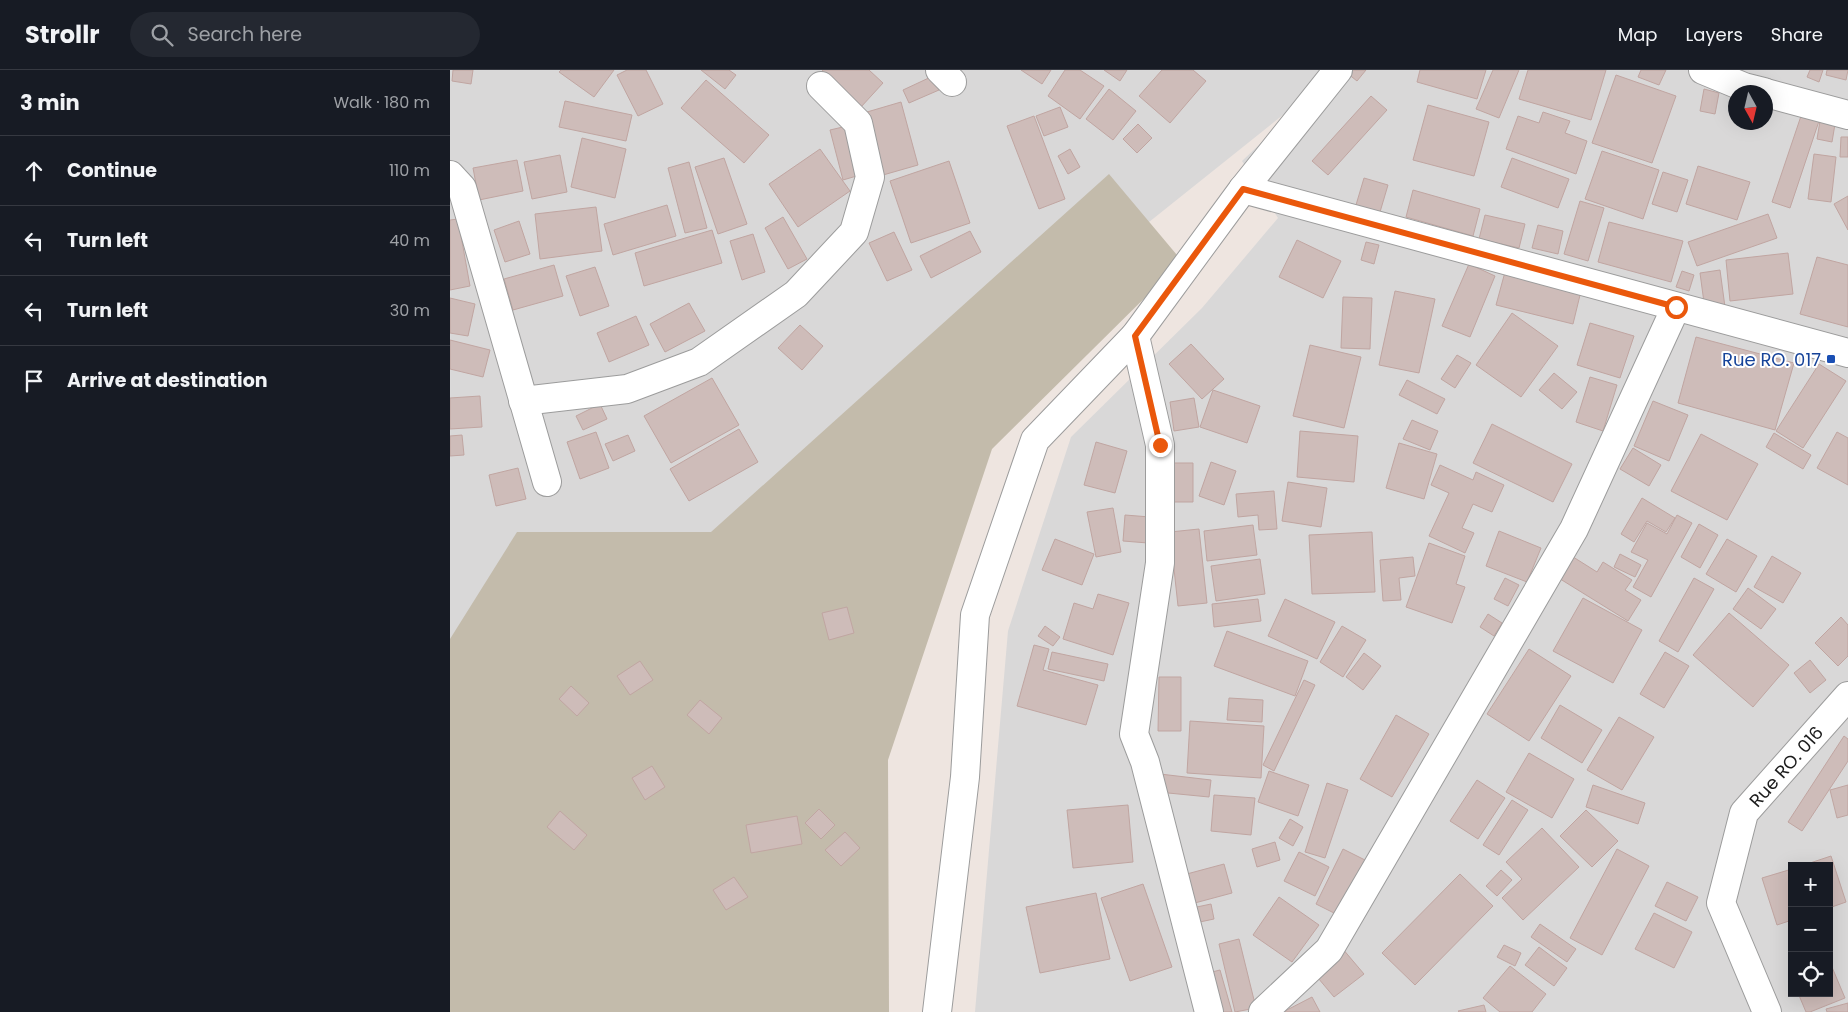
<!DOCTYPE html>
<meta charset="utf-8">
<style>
body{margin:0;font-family:Poppins,sans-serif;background:#242831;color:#f1f3f6}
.controls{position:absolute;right:15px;bottom:15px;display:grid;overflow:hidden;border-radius:0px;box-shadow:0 5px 20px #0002}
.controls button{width:45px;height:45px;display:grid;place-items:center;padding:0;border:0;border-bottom:1px solid #363941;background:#171b24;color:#f1f3f6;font:25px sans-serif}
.compass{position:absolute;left:1278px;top:15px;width:45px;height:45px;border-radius:50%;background:#171b24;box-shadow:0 5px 20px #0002;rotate:172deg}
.stop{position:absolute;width:15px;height:15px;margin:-11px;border:4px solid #ea580c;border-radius:50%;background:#fff}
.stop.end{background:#ea580c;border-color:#fff;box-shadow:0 1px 5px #0008}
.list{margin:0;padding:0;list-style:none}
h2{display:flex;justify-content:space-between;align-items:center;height:65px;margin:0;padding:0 20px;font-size:21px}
h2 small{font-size:16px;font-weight:400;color:#9ea1a6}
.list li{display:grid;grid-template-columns:32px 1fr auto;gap:15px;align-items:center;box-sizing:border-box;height:70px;padding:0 20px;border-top:1px solid #363941}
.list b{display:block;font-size:19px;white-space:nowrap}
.list em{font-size:16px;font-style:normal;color:#9ea1a6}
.icon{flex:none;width:28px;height:28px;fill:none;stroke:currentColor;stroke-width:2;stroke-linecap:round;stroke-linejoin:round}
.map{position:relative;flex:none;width:1398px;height:942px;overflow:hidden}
header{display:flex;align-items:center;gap:30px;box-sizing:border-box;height:70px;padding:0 25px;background:#171b24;border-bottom:1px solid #363941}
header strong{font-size:24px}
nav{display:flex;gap:28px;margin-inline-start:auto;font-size:18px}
.search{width:350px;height:45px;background:#242831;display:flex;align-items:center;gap:12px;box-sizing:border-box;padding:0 18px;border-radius:28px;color:#9ea1a6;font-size:19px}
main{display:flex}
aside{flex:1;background:#171b24}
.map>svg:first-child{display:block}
.residential{fill:#d9d8d8;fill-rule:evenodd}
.construction{fill:#c3bbab}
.building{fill:#cebcb9;stroke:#c0a5a1}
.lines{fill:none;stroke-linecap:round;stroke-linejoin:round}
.street-casing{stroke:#9c9c9c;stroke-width:30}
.street{stroke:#fff;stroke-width:28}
.route{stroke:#ea580c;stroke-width:6}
.transit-dot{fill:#1a4fb4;stroke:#fff;stroke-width:2}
.labels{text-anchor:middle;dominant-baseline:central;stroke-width:4;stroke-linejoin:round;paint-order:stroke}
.transit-label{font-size:18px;fill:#164399;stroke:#fff;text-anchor:end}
.street-label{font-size:18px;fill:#1b1b1b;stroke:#fff}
</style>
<header>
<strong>Strollr</strong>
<div class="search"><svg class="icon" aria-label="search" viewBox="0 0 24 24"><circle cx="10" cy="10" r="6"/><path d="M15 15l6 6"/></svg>Search here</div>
<nav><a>Map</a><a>Layers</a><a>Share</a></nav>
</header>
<main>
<aside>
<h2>3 min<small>Walk · 180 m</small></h2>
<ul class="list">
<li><svg class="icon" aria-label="ahead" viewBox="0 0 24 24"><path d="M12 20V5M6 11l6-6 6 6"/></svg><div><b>Continue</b></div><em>110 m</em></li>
<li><svg class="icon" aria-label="left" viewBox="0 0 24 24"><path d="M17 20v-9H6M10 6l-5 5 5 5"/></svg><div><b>Turn left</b></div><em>40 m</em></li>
<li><svg class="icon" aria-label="left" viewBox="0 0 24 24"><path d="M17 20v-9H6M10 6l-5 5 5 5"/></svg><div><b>Turn left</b></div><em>30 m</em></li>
<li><svg class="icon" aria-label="arrive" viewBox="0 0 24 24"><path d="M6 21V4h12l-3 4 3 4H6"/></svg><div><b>Arrive at destination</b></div></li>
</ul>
</aside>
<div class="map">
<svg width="1398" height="942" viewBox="0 0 1398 942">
<rect width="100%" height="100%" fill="#eee5e0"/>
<!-- residential -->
<path class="residential" d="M0 0H1398V942H525L558 561 621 367 752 238 828 148 792 91 878 9 261 502 0 642ZM1286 22H1316V52H1286ZM1342 796H1379V923H1342Z"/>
<!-- construction -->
<path class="construction" d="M659 104 732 191 542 379 438 690 439 942H0V569L67 462H261Z"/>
<!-- building -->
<path class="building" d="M3 0H23L21 14 2 11Z
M111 0H164L144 27 109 2Z
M177 0H196L213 34 188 46 167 5Z
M251 0H279L286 5 275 19Z
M373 0H419L433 13 411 37 372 1Z
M571 0H601L592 14Z
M615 0H630L654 16 630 49 598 26Z
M654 0H677L670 11Z
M712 0H743L756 11 720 53 689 26Z
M899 0H916L907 11 897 3Z
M970 0H1036L1027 29 967 12Z
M1043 0H1069L1049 48 1026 39Z
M1078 0H1156L1141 50 1069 29Z
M1191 0H1216L1209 15 1188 7Z
M1360 0H1373L1369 12 1357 7Z
M1377 0H1398L1396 10 1376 5Z
M1166 5 1226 26 1202 93 1142 73Z
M483 6 489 20 459 33 453 20Z
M256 10 319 65 294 93 231 38Z
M659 19 686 41 663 70 636 49Z
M1254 19 1269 23 1265 44 1250 41Z
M921 26 937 40 878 105 862 91Z
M115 31 182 45 176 71 109 57Z
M451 32 468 95 433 105 417 42Z
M978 35 1039 52 1024 106 963 90Z
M610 37 618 57 594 66 586 46Z
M1093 42 1120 51 1115 63 1137 71 1126 104 1056 79 1068 46 1089 53Z
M1352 43 1370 48 1340 138 1322 132Z
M584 46 615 129 589 139 557 56Z
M1370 51 1385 54 1382 72 1367 69Z
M688 54 702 68 687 83 673 69Z
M397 56 410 105 393 110 380 60Z
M1391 67H1398V87H1390Z
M132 68 176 79 165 128 121 117Z
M370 79 400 121 348 157 319 114Z
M620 79 630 97 618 104 608 86Z
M1152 81 1209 100 1193 149 1135 129Z
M1364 84 1386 87 1381 132 1358 129Z
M110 85 117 122 82 129 74 92Z
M274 88 297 154 268 164 245 97Z
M1062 88 1119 109 1108 138 1051 117Z
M67 90 73 121 29 130 23 98Z
M499 91 520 153 461 173 440 111Z
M239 92 257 158 235 163 218 98Z
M1248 96 1300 112 1287 150 1236 134Z
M1213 102 1238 110 1227 142 1202 134Z
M914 108 938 115 930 142 906 135Z
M963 120 1030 139 1023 166 956 147Z
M1398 126V160L1384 134Z
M1130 131 1154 138 1138 191 1114 184Z
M217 135 226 166 163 185 154 154Z
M146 137 152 181 90 189 85 144Z
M1318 144 1327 168 1247 196 1238 172Z
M1035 145 1075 154 1069 178 1029 169Z
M333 147 357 189 338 199 315 158Z
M8 149 20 216 0 220V150Z
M69 151 80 184 55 192 44 160Z
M1159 152 1233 171 1221 212 1148 192Z
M1088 155 1113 161 1108 184 1082 178Z
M262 160 272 193 194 216 185 183Z
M520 161 531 182 481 208 470 186Z
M444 162 462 200 437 211 419 173Z
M303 164 315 202 292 210 280 171Z
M847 170 891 191 873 228 829 207Z
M916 172 929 175 924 194 911 190Z
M1338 183 1343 224 1280 231 1276 190Z
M1367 187 1398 195V257L1350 244Z
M1019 194 1045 206 1020 267 992 256Z
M104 195 113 226 63 240 54 209Z
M145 197 159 236 130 246 116 206Z
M1270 200 1275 237 1255 240 1250 203Z
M1232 201 1244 205 1239 221 1226 217Z
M1055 202 1131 221 1123 254 1046 235Z
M945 221 985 229 969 303 929 295Z
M893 227 922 228 920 279 891 278Z
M0 228 25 234 18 266 0 263Z
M239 233 255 261 215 282 200 254Z
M1062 243 1108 276 1071 327 1026 295Z
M186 246 199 275 159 292 147 263Z
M1140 253 1184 266 1170 308 1127 295Z
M350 255 373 276 352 300 328 278Z
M1246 267 1344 293 1325 360 1228 333Z
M0 270 40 280 33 307 0 299Z
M741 274 774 309 752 329 719 294Z
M860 275 911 287 894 358 843 346Z
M1007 285 1021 293 1005 318 991 309Z
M1369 294 1396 311 1353 378 1326 361Z
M1104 303 1127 322 1112 339 1089 320Z
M1140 307 1167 315 1153 361 1126 352Z
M262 308 289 355 221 393 194 346Z
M957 310 995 329 987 344 949 325Z
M763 320 810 336 797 373 750 357Z
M30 326 32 357 0 359V328Z
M744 328 749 357 724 361 720 332Z
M1203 331 1238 345 1219 391 1184 376Z
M150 334 157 349 133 360 126 346Z
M962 350 988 361 980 380 953 369Z
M1042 354 1122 394 1103 432 1023 393Z
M289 359 308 392 239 431 220 399Z
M850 361 908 366 904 412 847 407Z
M146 362 159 398 130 409 117 372Z
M1387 362 1398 368V415L1367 398Z
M1324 363 1361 385 1353 399 1316 377Z
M1251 364 1308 394 1277 450 1221 421Z
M12 365 14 385 0 386V366Z
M178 365 185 381 163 391 155 374Z
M646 372 677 381 665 423 634 415Z
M949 373 987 384 974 429 936 418Z
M1183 378 1211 395 1199 416 1170 399Z
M761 392 786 401 774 435 749 426Z
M722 393H743V432H722Z
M990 395 1023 410 1026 402 1054 415 1042 442 1023 434 1012 458 1024 463 1015 483 979 466 999 423 981 415Z
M68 398 76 429 46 436 39 405Z
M838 412 877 418 871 457 832 451Z
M824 421 827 459 809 460 808 445 788 447 786 424Z
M1192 428 1225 448 1216 462 1197 451 1184 472 1171 464Z
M663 438 671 482 646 487 637 442Z
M675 445 700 447 698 473 673 471Z
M1227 445 1242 453 1201 527 1183 517 1198 490 1181 482 1197 453 1217 464Z
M1249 454 1268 465 1250 498 1231 487Z
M803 455 807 485 757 491 754 461Z
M749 459 757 533 728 536 720 462Z
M1049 461 1091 478 1077 512 1036 496Z
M922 462 925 522 862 524 859 465Z
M605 469 644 484 632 515 592 500Z
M1277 469 1307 486 1286 522 1256 504Z
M979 473 1015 486 1006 514 1015 517 1002 553 956 537Z
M1170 484 1191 495 1185 507 1164 497Z
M1120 485 1147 502 1153 492 1182 510 1175 520 1191 530 1178 551 1107 507Z
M1322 486 1351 503 1333 533 1304 517Z
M963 487 965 506 949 508 951 530 933 531 930 490Z
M810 489 815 524 766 531 761 496Z
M1055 508 1069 515 1058 536 1044 529Z
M1244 508 1264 519 1228 582 1209 571Z
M1298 518 1326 539 1311 559 1283 539Z
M648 524 679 533 663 585 613 569 624 533 643 539Z
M1133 528 1192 560 1163 613 1103 581Z
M808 529 811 551 764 557 762 534Z
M835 529 885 552 867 589 818 566Z
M397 537 404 563 379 570 372 543Z
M1279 543 1339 595 1303 637 1243 585Z
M1038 544 1052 553 1044 566 1030 557Z
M1391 547 1398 555V586L1388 596 1365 573Z
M595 556 610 567 603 576 588 566Z
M892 556 916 570 893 607 870 592Z
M777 561 858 591 845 626 764 596Z
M584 575 599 579 593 600 648 615 636 655 567 636Z
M1079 579 1121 606 1079 671 1037 644Z
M602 582 658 594 654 611 598 599Z
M1215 582 1239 596 1214 638 1190 624Z
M914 583 931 596 913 620 896 607Z
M1360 590 1376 610 1360 623 1344 603Z
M190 591 203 610 180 625 167 606Z
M709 607H731V661H708Z
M854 610 865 615 824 701 813 695Z
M121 616 139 633 127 646 109 629Z
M779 628 813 630 812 652 777 650Z
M250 630 272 648 259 664 237 645Z
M1110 635 1152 660 1132 693 1091 668Z
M946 645 979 664 942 727 910 709Z
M1169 647 1204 667 1172 720 1137 700Z
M740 651 814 656 811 708 737 703Z
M1394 666 1398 669V691L1352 761 1338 752Z
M1079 683 1124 709 1102 748 1056 722Z
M202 696 215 717 195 730 182 708Z
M819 701 859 715 848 746 808 732Z
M710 704 761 710 759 727 708 722Z
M1027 710 1055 728 1028 769 1000 751Z
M877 713 898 720 875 788 855 782Z
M1143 715 1195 733 1188 754 1136 737Z
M1398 715V745L1387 748 1380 720Z
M764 725 805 728 801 765 761 761Z
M1062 730 1078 740 1049 785 1033 775Z
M678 735 683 792 623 798 617 740Z
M369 739 385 755 371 769 355 753Z
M1136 740 1168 771 1142 797 1110 766Z
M110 741 137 765 124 780 97 757Z
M347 746 352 774 301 783 296 755Z
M840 749 853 757 843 776 829 768Z
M1092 758 1129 797 1073 850 1052 828 1072 809 1056 792Z
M395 762 410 778 391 796 375 780Z
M825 772 830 790 807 797 802 779Z
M893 779 917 791 890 846 866 834Z
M1167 779 1199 796 1152 885 1120 868Z
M849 782 879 797 865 826 834 811Z
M1381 786 1396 832 1379 838V796H1351Z
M774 794 782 823 741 834 733 805Z
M1342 799V850L1327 855 1312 808Z
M1051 800 1062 810 1047 826 1036 816Z
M1010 804 1043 836 965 915 932 883Z
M284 807 298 827 276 840 263 820Z
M1217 812 1248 827 1236 851 1205 836Z
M693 814 722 897 680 911 651 828Z
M646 823 660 889 590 903 576 837Z
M829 827 869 855 842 892 803 865Z
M761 834 764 849 745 853 742 838Z
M1204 843 1242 862 1224 898 1185 879Z
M1090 854 1126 879 1117 892 1081 867Z
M789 869 806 938 785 942 769 874Z
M1054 875 1071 883 1065 896 1047 887Z
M1089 877 1117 898 1104 916 1075 895Z
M892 878 914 904 884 927 863 902Z
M1379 890 1395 928 1360 942H1356L1348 923H1379Z
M1060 896 1096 924 1082 942H1050L1033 928Z
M770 900 782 942H765L754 904Z
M862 927 870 942H835V941Z
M1398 933V942H1377L1376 939Z
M1034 935 1036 942H1009L1008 941Z"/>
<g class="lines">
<!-- street casing -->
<g class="street-casing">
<g id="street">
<path d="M490 0 502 12"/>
<path d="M1253 0 1294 17 1314 22"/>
<path d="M1316 23 1398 45"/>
<path d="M0 105 12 118 97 412"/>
<path d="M793 119 1398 283"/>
<path d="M685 266 710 375V493L684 664 695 692 759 942"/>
<path d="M73 331 177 319 249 292 346 224 404 162 420 107 408 53 371 16"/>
<path d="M487 942 515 707 525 545 585 370 685 266 793 119 888 0"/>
<path d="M813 942 879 880 1124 459 1226 237"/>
<path id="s1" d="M1317 942 1271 833 1294 743 1398 626"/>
</g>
</g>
<!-- street -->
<use href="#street" class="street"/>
</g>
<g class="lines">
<!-- route -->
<path class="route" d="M710 375 685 266 793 119 1226 237"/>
</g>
<!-- markers -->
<rect class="transit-dot" x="1376" y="284" width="10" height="10" rx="2.5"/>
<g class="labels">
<!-- transit labels -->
<g class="transit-label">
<text x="1371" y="289">Rue RO. 017</text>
</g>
<!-- street labels -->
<g class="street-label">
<text stroke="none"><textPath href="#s1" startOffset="274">Rue RO. 016</textPath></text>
</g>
</g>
</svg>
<div class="controls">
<button>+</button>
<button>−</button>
<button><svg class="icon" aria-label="locate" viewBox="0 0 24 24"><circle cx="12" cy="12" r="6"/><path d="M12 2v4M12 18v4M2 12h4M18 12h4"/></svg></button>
</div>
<svg class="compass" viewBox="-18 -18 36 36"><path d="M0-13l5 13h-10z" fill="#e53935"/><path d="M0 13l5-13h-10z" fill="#9ea1a6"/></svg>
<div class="stop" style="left:1226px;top:237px"></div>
<div class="stop end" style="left:710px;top:375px"></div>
</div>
</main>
